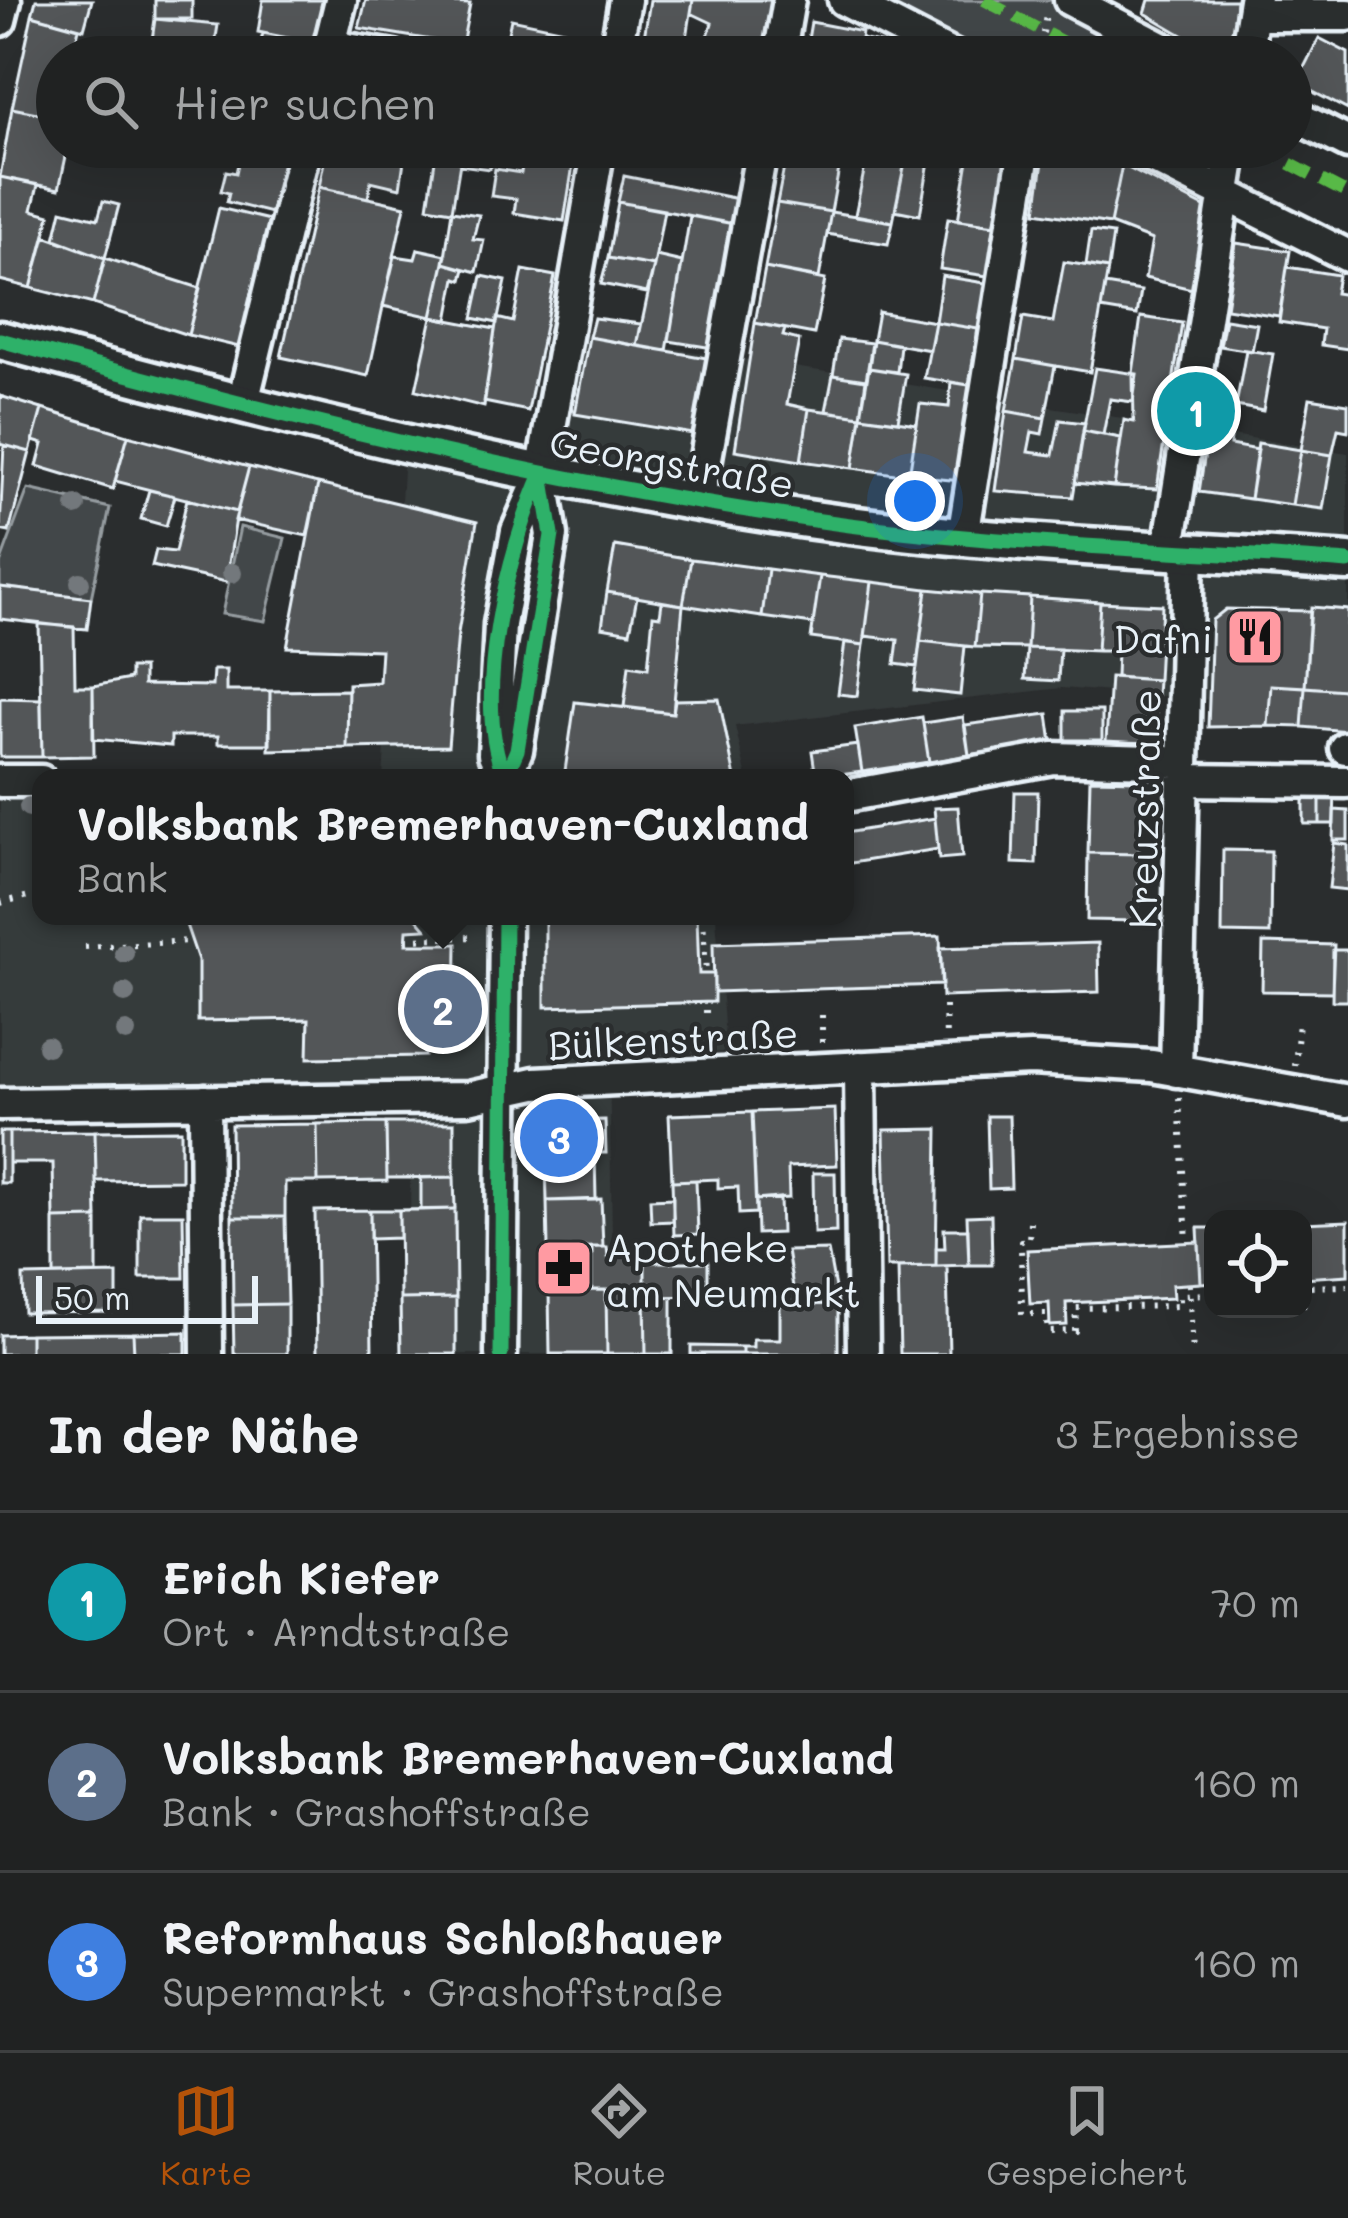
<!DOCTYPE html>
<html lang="de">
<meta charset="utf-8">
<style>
body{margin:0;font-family:Mali,sans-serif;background:#282a2a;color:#f1f3f6}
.controls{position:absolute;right:36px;bottom:36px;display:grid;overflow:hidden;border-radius:24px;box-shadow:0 12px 48px #0002}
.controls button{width:108px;height:108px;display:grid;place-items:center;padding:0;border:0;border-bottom:3px solid #3d3f40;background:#202222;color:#f1f3f6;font:60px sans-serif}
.scale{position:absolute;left:36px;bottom:30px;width:222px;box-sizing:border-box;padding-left:12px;border:6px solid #e8f1f8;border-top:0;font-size:33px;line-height:42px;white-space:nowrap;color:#e8f1f8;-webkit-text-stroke:9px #2a2d2e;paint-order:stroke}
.you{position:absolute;left:915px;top:501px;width:42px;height:42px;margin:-30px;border:9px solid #fff;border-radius:50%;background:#1a73e8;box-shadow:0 0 0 18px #1a73e833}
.badge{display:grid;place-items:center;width:78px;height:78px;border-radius:50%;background:#b45309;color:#fff;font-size:39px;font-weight:700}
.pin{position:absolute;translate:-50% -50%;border:6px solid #fff;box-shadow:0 3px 12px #0006}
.popup{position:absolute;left:32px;top:769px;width:822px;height:156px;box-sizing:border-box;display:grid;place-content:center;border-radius:24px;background:#202222;filter:drop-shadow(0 3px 9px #0005);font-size:39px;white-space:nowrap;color:#a2a4a5}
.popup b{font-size:45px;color:#f1f3f6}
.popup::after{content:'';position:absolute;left:50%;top:100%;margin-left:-24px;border:24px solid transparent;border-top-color:#202222}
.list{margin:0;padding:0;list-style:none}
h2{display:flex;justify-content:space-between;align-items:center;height:156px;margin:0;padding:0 48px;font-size:51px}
h2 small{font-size:39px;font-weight:400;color:#a2a4a5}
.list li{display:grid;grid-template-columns:78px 1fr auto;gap:36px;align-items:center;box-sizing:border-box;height:180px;padding:0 48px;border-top:3px solid #3d3f40}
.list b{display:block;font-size:45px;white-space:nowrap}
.list p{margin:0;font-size:39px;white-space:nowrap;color:#a2a4a5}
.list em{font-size:39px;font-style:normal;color:#a2a4a5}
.icon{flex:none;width:66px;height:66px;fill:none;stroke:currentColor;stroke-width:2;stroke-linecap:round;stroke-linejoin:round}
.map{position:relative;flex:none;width:1348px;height:1354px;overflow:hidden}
.search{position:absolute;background:#202222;box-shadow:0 12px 48px #0002;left:36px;right:36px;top:36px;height:132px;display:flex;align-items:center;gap:30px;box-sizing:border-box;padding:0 42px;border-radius:66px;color:#a2a4a5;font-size:45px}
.sheet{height:696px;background:#202222}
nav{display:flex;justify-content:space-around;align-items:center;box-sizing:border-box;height:168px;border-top:3px solid #3d3f40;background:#202222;font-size:33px;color:#a2a4a5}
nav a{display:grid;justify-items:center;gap:6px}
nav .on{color:#b45309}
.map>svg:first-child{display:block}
.built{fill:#363a3b}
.green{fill:#424648;stroke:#959ca0;stroke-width:3}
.building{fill:#535759;stroke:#e8f1f8;stroke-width:3}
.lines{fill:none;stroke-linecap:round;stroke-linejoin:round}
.minor-casing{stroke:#e8f1f8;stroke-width:39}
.major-casing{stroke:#e8f1f8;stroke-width:45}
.path{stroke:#e8f1f8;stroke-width:6;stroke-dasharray:3 9;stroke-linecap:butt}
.minor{stroke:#2a2d2e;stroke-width:30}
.major{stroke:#2a2d2e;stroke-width:36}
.quiet{stroke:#58b947;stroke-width:12;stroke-dasharray:24 12;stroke-linecap:butt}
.cycleway-casing{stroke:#2a2d2e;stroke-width:22}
.cycleway{stroke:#2db169;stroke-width:15}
.tree{fill:#73787b}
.labels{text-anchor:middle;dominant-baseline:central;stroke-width:9;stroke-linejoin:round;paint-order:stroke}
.street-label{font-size:39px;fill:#e8f1f8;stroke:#2a2d2e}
.poi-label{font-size:39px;fill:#e8f1f8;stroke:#2a2d2e;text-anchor:end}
</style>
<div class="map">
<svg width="1348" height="1354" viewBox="0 0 1348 1354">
<rect width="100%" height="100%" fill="#2a2d2e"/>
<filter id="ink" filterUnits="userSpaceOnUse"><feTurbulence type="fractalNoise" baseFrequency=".00833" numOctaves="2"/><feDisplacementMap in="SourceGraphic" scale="24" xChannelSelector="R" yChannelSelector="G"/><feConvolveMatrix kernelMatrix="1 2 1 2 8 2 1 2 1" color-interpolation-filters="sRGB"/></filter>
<g filter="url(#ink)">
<!-- built -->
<path class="built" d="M555 330 1348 453V711L1062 688 735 726 747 778H383L406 424 537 457Z
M41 789V916H716L726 1052 609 1058 614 1354H412L409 1081 0 1088V790Z"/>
<!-- green -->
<path class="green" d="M866 0H1054L1167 57H976Z
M28 489 110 508 91 598 0 587V564Z
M240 527 285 538 265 621 222 614Z"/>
<!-- building -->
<path class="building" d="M36 0H92L84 29 32 15Z
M155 0H192V19H155Z
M263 0H328L318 44 258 32Z
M366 0 470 4 462 45 359 28Z
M650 0H693L684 57H641Z
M693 0H773L763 50 707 39 712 23 691 13Z
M1149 0H1236L1233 39 1221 51 1203 47 1145 13Z
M32 15 79 28 72 57H57V117L12 108Z
M155 19 218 25 214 50 152 40Z
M511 19 587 35 582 57 504 52Z
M811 22 862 32 861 39 883 44 881 57H805Z
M263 33 318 44 315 57H257Z
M1319 38 1348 53V110L1296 83Z
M12 108 57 117V147H68L59 189 0 177Z
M232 147H293L275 214 227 202 229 193 221 191 226 171 236 173 239 159 230 157Z
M327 147H406L400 188 371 181 368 198 319 187Z
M437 147 462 151 452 211 428 207Z
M645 147H748L745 164Z
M788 147H843L831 212 777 203Z
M869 147H908L893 222 855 215Z
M908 147 931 149 920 215 895 210Z
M1045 147H1086L1122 165 1110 224 1036 212Z
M970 148 1014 155 1002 226 958 220Z
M462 151 498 155 497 160 489 169 460 165Z
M523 157 573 165 564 221 514 213 516 199 491 196 495 169 521 173Z
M1122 165 1206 208 1192 289 1145 278 1152 240 1110 224Z
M624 176 738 199 734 224 618 202Z
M0 177 38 185 32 210 50 215 31 288 0 280Z
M319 187 405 206 368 376 281 357Z
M103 201 119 205 105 258 55 239 62 210 98 219Z
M618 202 664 210 654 266 608 258Z
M777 203 831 212 819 278 765 268Z
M219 208 274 221 243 348 188 335Z
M452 211 479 215 473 239 484 240 477 272 444 263Z
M831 212 893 222 888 244 827 234Z
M690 216 734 224 713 348 669 341Z
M948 218 1002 226 994 277 940 269Z
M1091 231 1113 234 1108 269 1086 265Z
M45 236 105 258 93 304 31 288Z
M1236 243 1290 251 1279 316 1226 308Z
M418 249 446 255 432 317 383 306 395 256 415 259Z
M656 256 682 262 667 351 637 346Z
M105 258 200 288 188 335 93 304Z
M608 258 654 266 647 293 601 284Z
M1064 262 1108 269 1090 372 1016 359 1023 317 1053 322Z
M444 263 465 269 462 280 456 278 448 320 432 317Z
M1287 267 1338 275 1335 293 1348 295V349L1321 345 1323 329 1279 322Z
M765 268 825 280 814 334 755 323Z
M523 270 555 276 528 411 484 402 497 318 513 322Z
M482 276 506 281 497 323 473 318Z
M942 276 991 284 984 330 935 322Z
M1105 285 1141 291 1137 315 1101 309Z
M878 312 935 322 930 350 873 340Z
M432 317 495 329 484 407 416 390Z
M1141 317 1182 323 1157 489 1114 487 1124 420 1134 422 1133 373Z
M594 318 641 324 637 346 589 337Z
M1225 319 1257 324 1252 351 1220 346Z
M935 322 984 330 975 386 924 378Z
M755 323 785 329 783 336 799 340 787 404 809 409 801 461 735 450Z
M589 337 712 359 699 435 575 414Z
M839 339 872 343 866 380 833 375Z
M873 340 900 345 897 372 869 368Z
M1246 350 1273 354 1263 411 1236 406Z
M1016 359 1055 366 1045 418 1006 411Z
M869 368 906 374 898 421 861 416Z
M1095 368 1137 374 1133 402 1110 399 1103 435 1083 431Z
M833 375 866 380 861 416 826 411Z
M951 382 975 386 962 481 909 476 920 404 949 407Z
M0 396 42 409 30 452 0 444Z
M1310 398 1348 404V431L1338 429 1332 455 1301 450Z
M1213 400 1236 404 1230 445 1258 450 1250 499 1199 492Z
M42 409 128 435 113 489 37 466 43 444 33 441Z
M809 409 861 416 853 468 801 461Z
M1006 411 1045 418 1042 434 1032 432 1028 452 1053 455 1060 420 1085 423 1073 497 995 491Z
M861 416 917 424 909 476 853 468Z
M1083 431 1121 438 1114 487 1075 483Z
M128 435 249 467 237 512 115 481Z
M1258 443 1301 450 1292 505 1250 499Z
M4 445 30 452 9 532 0 530Z
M1301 450 1332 455 1323 509 1292 505Z
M249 467 318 484 307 536 235 520Z
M318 484 477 522 458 633 448 746 347 748 348 684 379 682 381 650 287 647Z
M149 490 175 496 166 526 141 519Z
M187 499 237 512 226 582 152 566 156 550 175 552Z
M615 546 691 559 683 605 607 592Z
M691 559 768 569 762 617 683 605Z
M768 569 820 576 813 624 762 617Z
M820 576 872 582 864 645 811 638Z
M872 582 927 589 917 667 895 664 898 640 865 636Z
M0 587 91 598 87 629 0 619Z
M927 589 980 594 975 647 920 641Z
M607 592 637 597 630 632 602 627Z
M980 594 1030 597 1027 648 975 647Z
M1030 597 1100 602 1097 651 1027 648Z
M662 602 683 605 673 713 624 707 629 665 648 668 653 615 660 616Z
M1100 602 1162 605 1158 680 1116 677 1117 651H1097Z
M1311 607 1348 610 1344 690 1305 687Z
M1226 609 1310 611 1305 687 1271 685 1268 726 1208 727 1212 620Z
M39 624 74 627 75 686H93L94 756 42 757Z
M920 641 965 646 960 695 914 690Z
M845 642 864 645 857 696 838 694Z
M1027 648 1060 649 1058 681 1025 679Z
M130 668H143V685L212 686 213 670H226V691H270V744H218V736H171V746L93 739V686L130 679Z
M1346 669 1348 731 1302 727 1305 687 1344 690Z
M1110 677 1158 680 1154 744 1106 741Z
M1271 685 1305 687 1302 727 1268 726Z
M348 690 347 748 269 750 270 691Z
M0 698 41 699 42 757H0Z
M719 699 735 778H564L575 702 673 713 675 700Z
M1065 711H1102V740H1065Z
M1048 714 1052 743 969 755 965 725Z
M922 717 929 762 862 772 855 728Z
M963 717 969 755 929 762 923 723Z
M858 745 862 772 816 778 812 751Z
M1090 779 1141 780 1139 854 1088 853Z
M1320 790H1335L1334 824H1320Z
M1015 792H1038L1036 864 1013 863Z
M1304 795 1320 796V824H1304Z
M958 807 962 857 939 859 934 808Z
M1334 810 1348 811V840H1333Z
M935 818 938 849 845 864V833Z
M1334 843 1348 845V890L1329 888Z
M1223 850 1271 851 1270 934 1222 933Z
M1088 853 1139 854 1138 921 1087 920Z
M183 916H415L426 929 407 930 406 944H457L456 1016H427L425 1056 308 1058 309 1019 198 1021V960Z
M545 916H697L699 974H714V1002L545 1007Z
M940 936 942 985 714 992 713 943Z
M1098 943 1099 992 942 997 940 948Z
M1263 943 1334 945 1332 992 1262 991Z
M1333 950H1348V1001H1332Z
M835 1109 837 1165 788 1167 789 1198 756 1200 752 1112Z
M752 1112 756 1213 739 1214 738 1187 718 1188V1179L672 1181 669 1115Z
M987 1116H1009L1011 1188 989 1189Z
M605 1120 606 1153H595L596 1200 547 1201 545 1121Z
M386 1123 387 1181 318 1182 317 1124Z
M386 1123H454V1177L387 1178Z
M317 1124 318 1182H285V1217H232L231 1125Z
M938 1129 936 1266 887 1267 884 1130Z
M181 1130V1180L96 1181 95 1131Z
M95 1131 97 1218 54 1219 53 1163H9V1132Z
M0 1132H9V1183H0Z
M813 1173H835L836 1232 814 1233Z
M454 1177 455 1209 421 1210V1178Z
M696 1180 698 1234 674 1235 672 1181Z
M673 1198V1221L651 1222 650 1199Z
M780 1198 781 1233 757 1234 756 1200Z
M601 1199 603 1247 548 1249 547 1201Z
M455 1209 456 1298 400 1299 399 1210Z
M370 1210 372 1354H317L315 1211Z
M370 1210H399V1238L370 1239Z
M140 1214H183L184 1278H140Z
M991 1215 992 1265H969L967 1216Z
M232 1217H285L287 1304 233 1305Z
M97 1218V1274L54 1275V1219Z
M1348 1221V1275L1303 1278V1223Z
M1198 1228H1213V1282L1201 1283Z
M944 1229H968L969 1265 936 1266V1248H945Z
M1199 1242 1201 1283 1172 1285 1173 1298 1066 1303 1067 1325 1050 1326 1049 1303 1030 1304 1027 1250Z
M592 1247V1290L549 1291 548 1249Z
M592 1247H607L608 1257H645V1290H592Z
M828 1250 838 1304 796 1305 787 1251Z
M645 1262H708V1296L645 1297Z
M947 1266 949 1354H900L898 1267Z
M117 1274V1312L24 1313 23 1276Z
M606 1290 607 1354H550L549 1291Z
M606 1290H645L646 1354H607Z
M645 1297H672V1354H646Z
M456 1298V1354H401L400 1299Z
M287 1304V1354H234L233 1305Z
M838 1304V1354H742V1347H753V1339H780V1305Z
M186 1332V1354H134L133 1333Z
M133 1333 134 1354H30V1334Z
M30 1334V1354H0V1335Z
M691 1346 742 1347V1354H691Z"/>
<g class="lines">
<!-- minor casing -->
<g class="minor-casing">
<path id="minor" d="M844 0 955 57
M1070 0 1179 57
M1253 15H1348
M0 20 5 0
M330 46 394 57
M327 57 341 0
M615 57 625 0
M779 57 789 0
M1246 57 1255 0
M1291 114 1348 143
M1132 147 1348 256
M242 406 305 147
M698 502 762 147
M963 537 1025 147
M1169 548 1232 147
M1345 748H1348
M505 778 494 754 500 624 517 531 542 474 599 147
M505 778 517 750 552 535 542 474
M1183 780 1346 782
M0 781H41
M845 796 1053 758 1183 762
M860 1067 863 1354
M1176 1071 1188 550
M205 1101 207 1354
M0 1104 468 1098 535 1083 1031 1059 1152 1066 1348 1101
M501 1354 505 916"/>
</g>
<!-- major casing -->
<g class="major-casing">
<path id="major" d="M0 340C281 417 561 487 850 525 1015 546 1183 550 1348 562"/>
</g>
<!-- path -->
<path class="path" d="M1039 57 1046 15
M0 903 41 893
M703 916 706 974
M406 939 475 937
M85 947 190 941
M945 1006 946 1039
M706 1013V1002
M822 1042V1010
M1295 1066 1299 1022
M1179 1098 1187 1242
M1030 1222 1029 1240 1021 1241 1022 1314H1046L1048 1332 1075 1331 1076 1308 1180 1306V1295L1213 1294
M1189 1284 1193 1354
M1303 1307 1307 1287 1348 1286"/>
<!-- minor -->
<use href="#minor" class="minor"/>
<!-- major -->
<use href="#major" class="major"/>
<!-- quiet -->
<path class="quiet" d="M984 0 1091 57
M1258 147 1348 194"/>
<!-- cycleway casing -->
<g class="cycleway-casing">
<path id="cycleway" d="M0 340C281 417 561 487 850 525 1015 546 1183 550 1348 562
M505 778C471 698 508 550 542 474
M505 778 517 750 552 535 542 474
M501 1354 505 916"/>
</g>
<!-- cycleway -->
<use href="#cycleway" class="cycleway"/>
</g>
<!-- trees -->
<g class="tree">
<circle cx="76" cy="506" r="10"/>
<circle cx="232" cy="573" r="10"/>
<circle cx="80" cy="582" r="10"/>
<circle cx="29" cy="807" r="10"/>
<circle cx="124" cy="953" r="10"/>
<circle cx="125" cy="993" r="10"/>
<circle cx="126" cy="1032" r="10"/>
<circle cx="47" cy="1046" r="10"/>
</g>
</g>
<!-- icons -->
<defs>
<g id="restaurant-square" transform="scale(3)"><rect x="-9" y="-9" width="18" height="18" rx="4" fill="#ff9aa2" stroke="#2a2d2e"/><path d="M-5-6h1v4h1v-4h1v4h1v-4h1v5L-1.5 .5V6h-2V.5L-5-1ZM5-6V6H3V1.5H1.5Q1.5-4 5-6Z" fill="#111"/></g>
<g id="pharmacy-square" transform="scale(3)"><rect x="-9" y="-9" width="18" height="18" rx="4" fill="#ff9aa2" stroke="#2a2d2e"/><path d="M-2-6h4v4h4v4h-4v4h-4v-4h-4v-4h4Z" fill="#111"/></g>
</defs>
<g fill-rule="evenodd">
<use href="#restaurant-square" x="1255" y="637"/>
<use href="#pharmacy-square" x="564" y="1268"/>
</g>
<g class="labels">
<!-- street labels -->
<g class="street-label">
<text transform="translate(672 462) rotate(10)">Georgstraße</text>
<text transform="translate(1143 809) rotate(-89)">Kreuzstraße</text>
<text transform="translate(673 1038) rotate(-3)">Bülkenstraße</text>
</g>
<!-- poi labels -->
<g class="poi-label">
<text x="1213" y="637">Dafni</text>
<text x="606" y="1246" text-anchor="start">Apotheke<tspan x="606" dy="45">am Neumarkt</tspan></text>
</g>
</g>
</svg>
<div class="controls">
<button><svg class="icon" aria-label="locate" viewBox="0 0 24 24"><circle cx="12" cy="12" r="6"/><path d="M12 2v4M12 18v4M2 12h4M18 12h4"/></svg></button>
</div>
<div class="scale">50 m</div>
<div class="you"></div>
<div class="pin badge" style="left:1196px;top:411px;background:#0f9aa8">1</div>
<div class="pin badge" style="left:443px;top:1009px;background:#5c6f8a">2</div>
<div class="popup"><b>Volksbank Bremerhaven-Cuxland</b>Bank</div>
<div class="pin badge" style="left:559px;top:1138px;background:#3f7fe0">3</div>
<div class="search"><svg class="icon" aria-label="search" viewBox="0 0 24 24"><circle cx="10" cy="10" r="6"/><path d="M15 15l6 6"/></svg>Hier suchen</div>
</div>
<section class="sheet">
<h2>In der Nähe<small>3 Ergebnisse</small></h2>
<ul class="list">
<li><span class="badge" style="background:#0f9aa8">1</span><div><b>Erich Kiefer</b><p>Ort · Arndtstraße</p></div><em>70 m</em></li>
<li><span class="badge" style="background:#5c6f8a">2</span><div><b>Volksbank Bremerhaven-Cuxland</b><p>Bank · Grashoffstraße</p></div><em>160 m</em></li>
<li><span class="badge" style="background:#3f7fe0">3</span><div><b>Reformhaus Schloßhauer</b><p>Supermarkt · Grashoffstraße</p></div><em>160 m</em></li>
</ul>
</section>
<nav>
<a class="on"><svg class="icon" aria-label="map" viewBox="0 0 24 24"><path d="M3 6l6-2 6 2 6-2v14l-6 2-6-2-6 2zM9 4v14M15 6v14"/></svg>Karte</a>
<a><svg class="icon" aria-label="directions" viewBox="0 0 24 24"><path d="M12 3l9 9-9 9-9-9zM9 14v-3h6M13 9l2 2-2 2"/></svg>Route</a>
<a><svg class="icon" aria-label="saved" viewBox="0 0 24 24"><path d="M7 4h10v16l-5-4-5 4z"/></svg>Gespeichert</a>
</nav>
